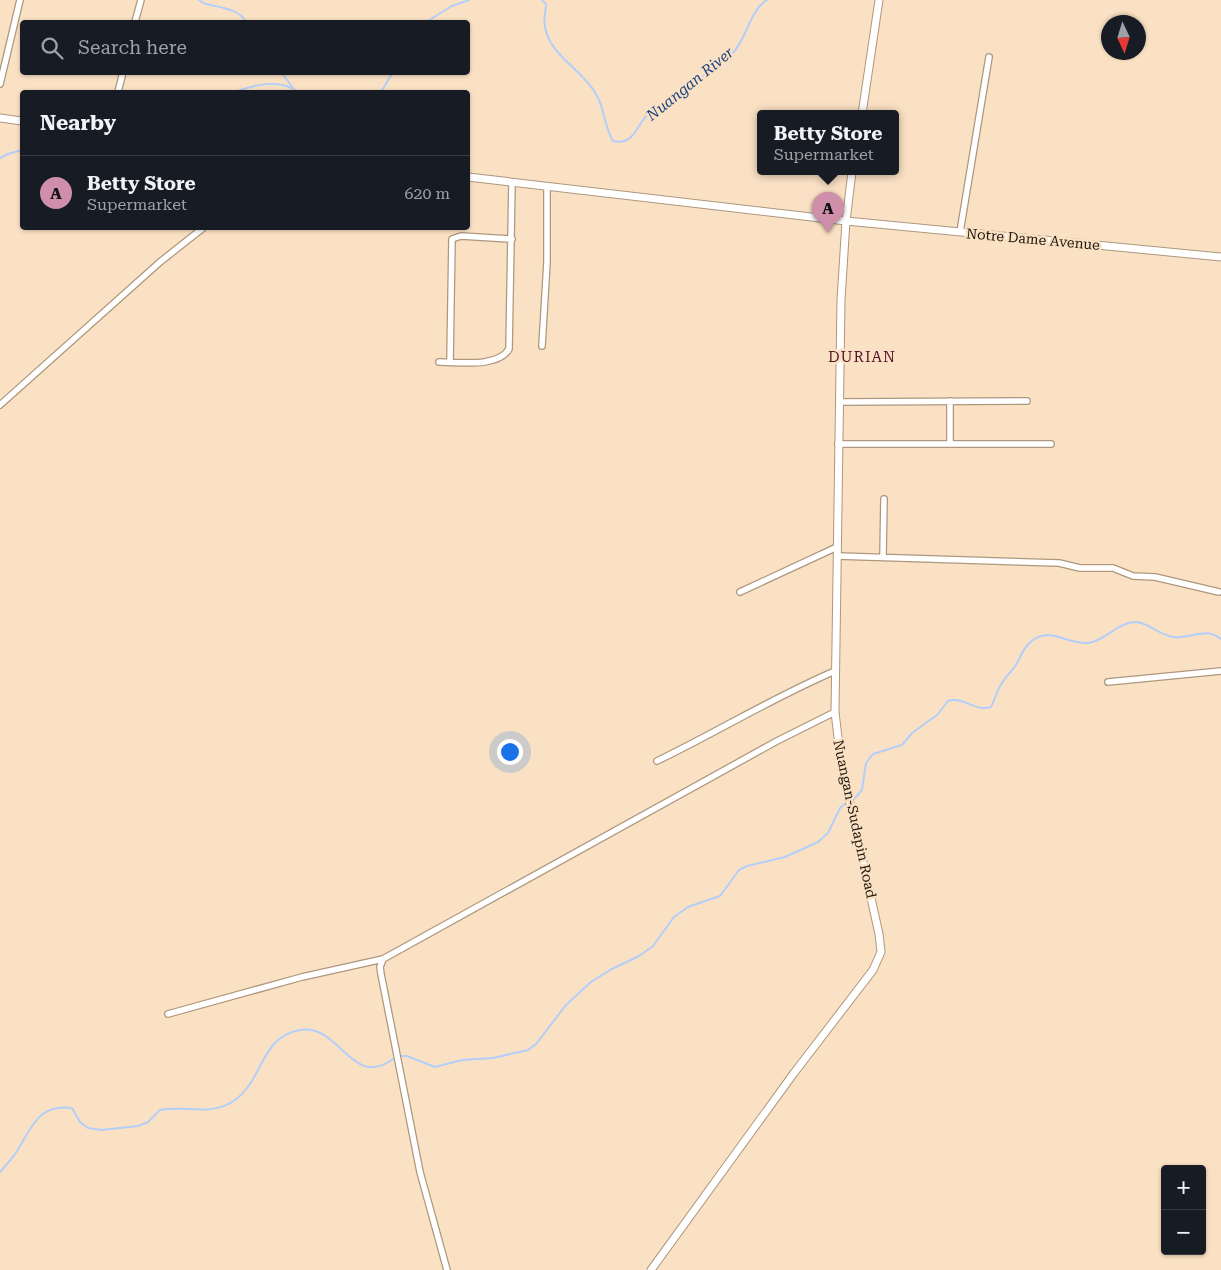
<!DOCTYPE html>
<meta charset="utf-8">
<style>
body{margin:0;font-family:"Roboto Serif",serif;background:#242831;color:#f1f3f6}
.controls{position:absolute;right:15px;bottom:15px;display:grid;overflow:hidden;border-radius:5px;box-shadow:0 1px 4px #0004}
.controls button{width:45px;height:45px;display:grid;place-items:center;padding:0;border:0;border-bottom:1px solid #363941;background:#171b24;color:#f1f3f6;font:25px sans-serif}
.compass{position:absolute;left:1101px;top:15px;width:45px;height:45px;border-radius:50%;background:#171b24;box-shadow:0 1px 4px #0004;rotate:176deg}
.you{position:absolute;left:509px;top:751px;width:18px;height:18px;margin:-12px;border:4px solid #fff;border-radius:50%;background:#1a73e8;box-shadow:0 0 0 8px #1a73e833}
.badge{display:grid;place-items:center;width:32px;height:32px;border-radius:50%;background:#cf8eaa;color:#111;font-size:16px;font-weight:700}
.pin{position:absolute;translate:-50% -41px;filter:drop-shadow(0 1px 2px #0008)}
.pin::after{content:'';position:absolute;top:26px;width:18px;height:15px;background:inherit;clip-path:polygon(0 0,100% 0,50% 100%)}
.popup{position:absolute;left:757px;top:110px;width:142px;height:65px;box-sizing:border-box;display:grid;place-content:center;border-radius:5px;background:#171b24;filter:drop-shadow(0 1px 4px #0005);font-size:16px;white-space:nowrap;color:#9ea1a6}
.popup b{font-size:19px;color:#f1f3f6}
.popup::after{content:'';position:absolute;left:50%;top:100%;margin-left:-10px;border:10px solid transparent;border-top-color:#171b24}
.list{margin:0;padding:0;list-style:none}
h2{display:flex;justify-content:space-between;align-items:center;height:65px;margin:0;padding:0 20px;font-size:21px}
h2 small{font-size:16px;font-weight:400;color:#9ea1a6}
.list li{display:grid;grid-template-columns:32px 1fr auto;gap:15px;align-items:center;box-sizing:border-box;height:75px;padding:0 20px;border-top:1px solid #363941}
.list b{display:block;font-size:19px;white-space:nowrap}
.list p{margin:0;font-size:16px;white-space:nowrap;color:#9ea1a6}
.list em{font-size:16px;font-style:normal;color:#9ea1a6}
.icon{flex:none;width:28px;height:28px;fill:none;stroke:currentColor;stroke-width:2;stroke-linecap:round;stroke-linejoin:round}
.map{position:relative;flex:none;width:1221px;height:1270px;overflow:hidden}
.search{position:absolute;background:#171b24;box-shadow:0 1px 4px #0004;left:20px;top:20px;width:450px;height:55px;display:flex;align-items:center;gap:12px;box-sizing:border-box;padding:0 18px;border-radius:5px;color:#9ea1a6;font-size:19px}
.panel{position:absolute;background:#171b24;box-shadow:0 1px 4px #0004;left:20px;top:90px;width:450px;height:140px;border-radius:5px}
.map>svg:first-child{display:block}
.lines{fill:none;stroke-linecap:round;stroke-linejoin:round}
.stream{stroke:#b3cef9;stroke-width:2}
.minor-casing{stroke:#ae977c;stroke-width:8}
.tertiary-casing{stroke:#ae977c;stroke-width:9}
.minor{stroke:#fff;stroke-width:5.5}
.tertiary{stroke:#fff;stroke-width:7}
.labels{text-anchor:middle;dominant-baseline:central;stroke-width:5;stroke-linejoin:round;paint-order:stroke}
.street-label{font-size:14px;fill:#1f170c;stroke:#fbe1c4}
.water-label{font-size:15px;font-style:italic;fill:#1b4381;stroke:#fbe1c4}
.neighbourhood-label{font-size:15px;letter-spacing:1px;fill:#58142a;stroke:#fbe1c4}
</style>
<div class="map">
<svg width="1221" height="1270" viewBox="0 0 1221 1270">
<rect width="100%" height="100%" fill="#fbe1c4"/>
<g class="lines">
<!-- stream -->
<path class="stream" d="M199 0 203 3C217 7 239 8 246 22
M542 0 546 4C546 11 543 20 545 27 550 56 582 69 596 94 605 109 604 126 613 141 636 146 636 123 651 111 676 90 708 77 732 54 747 39 749 11 767 0
M426 22 452 6 469 0
M281 72 293 88
M234 92C254 85 280 78 298 92
M381 92 393 72
M0 158 8 154 22 150
M854 799 862 790 866 763 873 754 902 745 912 733 937 715 948 701C964 696 974 712 991 707 995 699 997 690 1002 683 1006 676 1012 671 1016 665 1021 656 1024 646 1033 640 1052 627 1068 645 1088 643 1106 641 1117 622 1136 622 1150 623 1160 636 1174 637 1192 639 1205 626 1221 639
M401 1056H407L435 1067 462 1060 493 1058 528 1050 536 1044 566 1005 591 982 610 970 639 956 653 946 674 917 688 907 720 896 739 870 747 866 785 857 818 842 828 833 840 808 846 803
M0 1172C6 1165 13 1158 17 1151 32 1127 38 1104 72 1108L80 1122 88 1128 101 1130 138 1126 148 1122 160 1110C185 1105 212 1117 235 1100 264 1079 260 1037 300 1030 340 1023 351 1090 393 1059"/>
<!-- minor casing -->
<g class="minor-casing">
<path id="minor" d="M135 22 141 0
M0 84 20 0
M118 92 123 72
M960 232 989 57
M542 346 547 262V186
M439 362C459 362 498 368 509 349L512 182
M450 362 452 239 461 236 512 239
M839 402 1027 401
M0 405 160 262 203 228
M838 444H1051
M950 444V401
M837 556 1059 563 1080 568H1113L1133 576 1155 577 1219 592
M883 557 884 499
M740 592 837 547
M1108 682 1221 671
M657 761C717 732 774 697 835 671
M383 959 380 967 381 974 420 1172 447 1270
M168 1014 302 977 383 959 777 741 835 712"/>
</g>
<!-- tertiary casing -->
<g class="tertiary-casing">
<path id="tertiary" d="M862 114 879 0
M0 118 22 121
M468 177 846 221 1221 257
M651 1270 794 1073 873 970 881 952 879 934 841 763 835 712 841 300 846 221 852 172"/>
</g>
<!-- minor -->
<use href="#minor" class="minor"/>
<!-- tertiary -->
<use href="#tertiary" class="tertiary"/>
</g>
<g class="labels">
<!-- street labels -->
<g class="street-label">
<text transform="translate(1033 239) rotate(5)">Notre Dame Avenue</text>
<text transform="translate(855 819) rotate(78)">Nuangan-Sudapin Road</text>
</g>
<!-- water labels -->
<g class="water-label">
<text transform="translate(690 84) rotate(-39)">Nuangan River</text>
</g>
<!-- neighbourhood labels -->
<g class="neighbourhood-label">
<text x="862" y="357">DURIAN</text>
</g>
</g>
</svg>
<div class="controls">
<button>+</button>
<button>−</button>
</div>
<svg class="compass" viewBox="-18 -18 36 36"><path d="M0-13l5 13h-10z" fill="#e53935"/><path d="M0 13l5-13h-10z" fill="#9ea1a6"/></svg>
<div class="you"></div>
<div class="pin badge" style="left:828px;top:233px">A</div>
<div class="popup"><b>Betty Store</b>Supermarket</div>
<div class="search"><svg class="icon" aria-label="search" viewBox="0 0 24 24"><circle cx="10" cy="10" r="6"/><path d="M15 15l6 6"/></svg>Search here</div>
<section class="panel">
<h2>Nearby<small></small></h2>
<ul class="list">
<li><span class="badge">A</span><div><b>Betty Store</b><p>Supermarket</p></div><em>620 m</em></li>
</ul>
</section>
</div>
